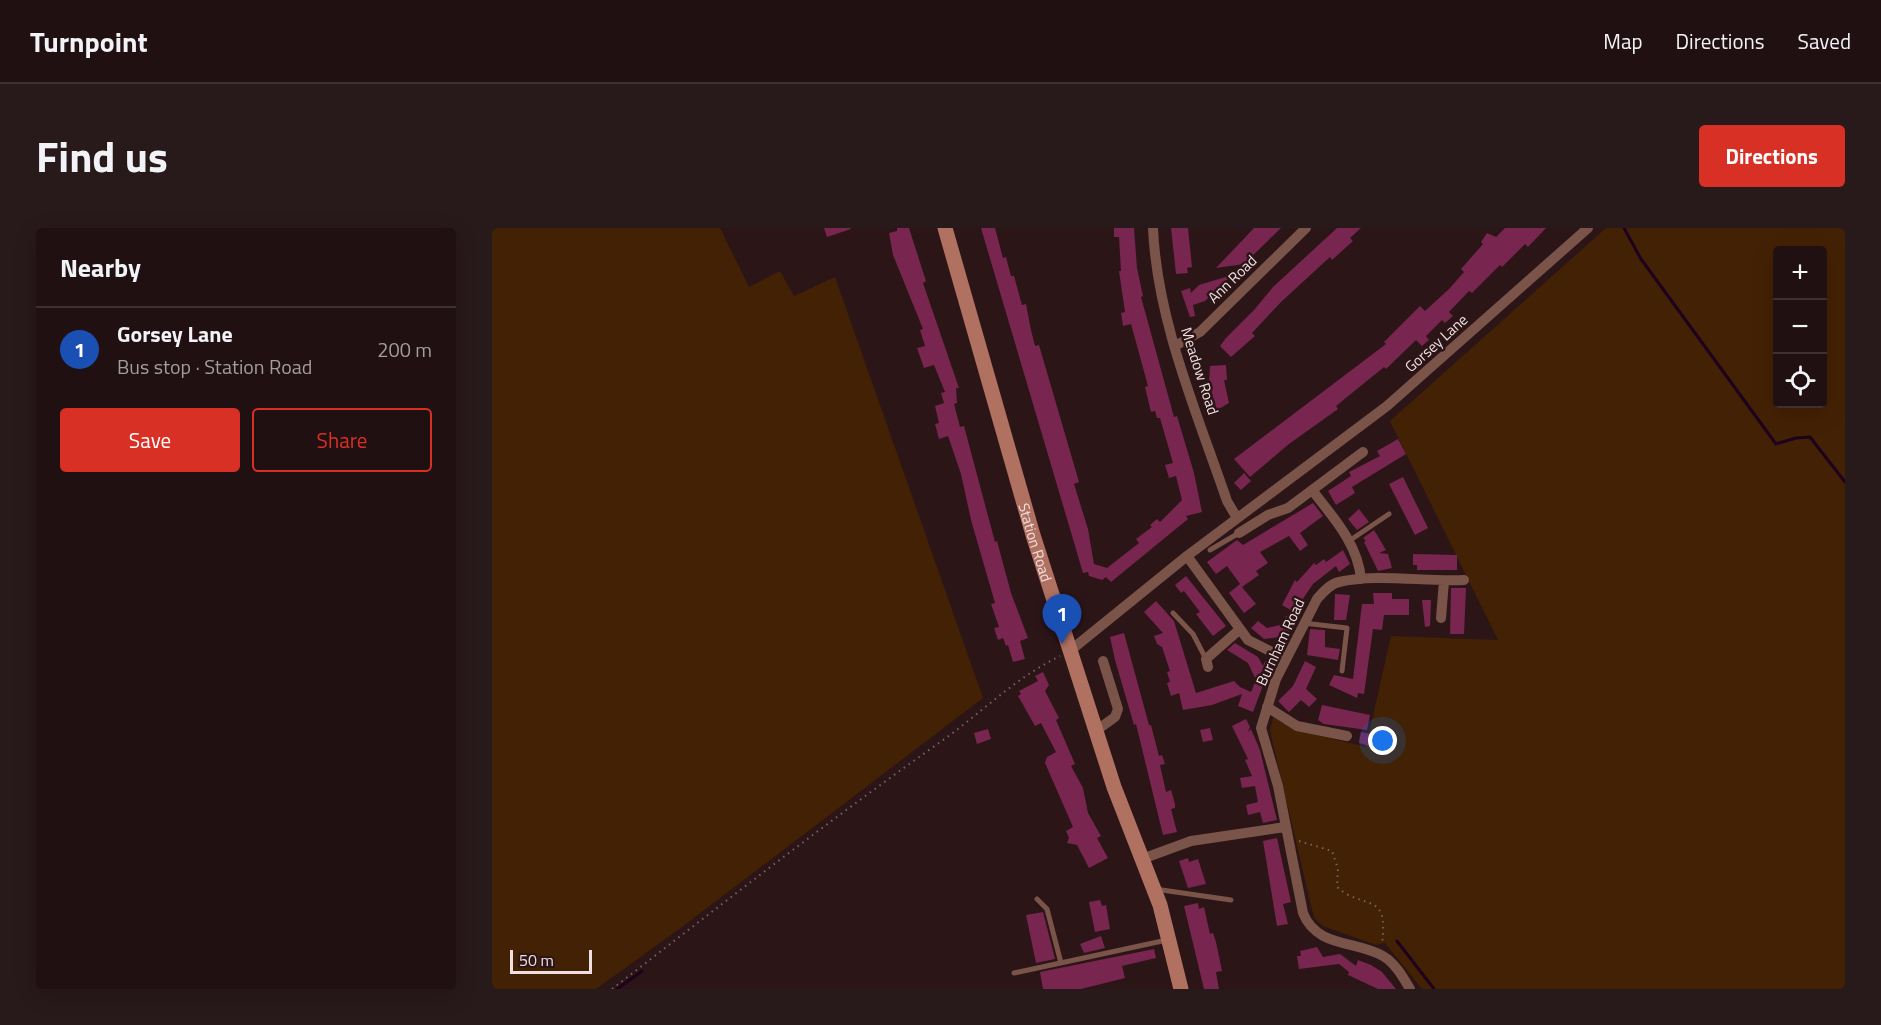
<!DOCTYPE html>
<meta charset="utf-8">
<style>
body{margin:0;font-family:"Titillium Web",sans-serif;background:#28191a;color:#f1f3f6}
.controls{position:absolute;right:18px;top:18px;display:grid;overflow:hidden;border-radius:6px;box-shadow:0 6px 24px #0002}
.controls button{width:54px;height:54px;display:grid;place-items:center;padding:0;border:0;border-bottom:2px solid #3d3031;background:#201011;color:#f1f3f6;font:30px sans-serif}
.scale{position:absolute;left:18px;bottom:15px;width:82px;box-sizing:border-box;padding-left:6px;border:3px solid #f0dfe0;border-top:0;font-size:16px;line-height:21px;white-space:nowrap;color:#f0dfe0;-webkit-text-stroke:4px #2b1517;paint-order:stroke}
.you{position:absolute;left:891px;top:513px;width:21px;height:21px;margin:-15px;border:4px solid #fff;border-radius:50%;background:#1a73e8;box-shadow:0 0 0 9px #1a73e833}
.badge{display:grid;place-items:center;width:39px;height:39px;border-radius:50%;background:#d93025;color:#fff;font-size:20px;font-weight:700}
.pin{position:absolute;translate:-50% -50px;filter:drop-shadow(0 2px 3px #0008)}
.pin::after{content:'';position:absolute;top:32px;width:21px;height:18px;background:inherit;clip-path:polygon(0 0,100% 0,50% 100%)}
.list{margin:0;padding:0;list-style:none}
h2{display:flex;justify-content:space-between;align-items:center;height:78px;margin:0;padding:0 24px;font-size:26px}
h2 small{font-size:20px;font-weight:400;color:#a29d9f}
.list li{display:grid;grid-template-columns:39px 1fr auto;gap:18px;align-items:center;box-sizing:border-box;height:84px;padding:0 24px;border-top:2px solid #3d3031}
.list b{display:block;font-size:22px;white-space:nowrap}
.list p{margin:0;font-size:20px;white-space:nowrap;color:#a29d9f}
.list em{font-size:20px;font-style:normal;color:#a29d9f}
.actions{display:flex;gap:12px;padding:18px 24px}
.actions a{flex:1;padding:14px 0;border:2px solid #d93025;border-radius:6px;text-align:center;font-size:21px;color:#d93025}
.actions .main{background:#d93025;color:#fff}
.icon{flex:none;width:33px;height:33px;fill:none;stroke:currentColor;stroke-width:2;stroke-linecap:round;stroke-linejoin:round}
.map{position:relative;flex:none;width:1353px;height:761px;overflow:hidden;border-radius:6px}
header{display:flex;align-items:center;gap:36px;box-sizing:border-box;height:84px;padding:0 30px;background:#201011;border-bottom:2px solid #3d3031}
header strong{font-size:28px}
nav{display:flex;gap:33px;margin-inline-start:auto;font-size:21px}
.intro{display:flex;align-items:center;justify-content:space-between;box-sizing:border-box;height:144px;padding:0 36px}
h1{margin:0;font-size:42px}
.button{padding:15px 27px;border-radius:6px;background:#d93025;color:#fff;font-size:21px;font-weight:700}
main{display:flex;gap:36px;padding:0 36px}
aside{flex:1;background:#201011;border-radius:6px;box-shadow:0 6px 24px #0002}
.map>svg:first-child{display:block}
.green{fill:#432104;fill-rule:evenodd}
.lines{fill:none;stroke-linecap:round;stroke-linejoin:round}
.stream{stroke:#1f001d;stroke-width:3}
.building{fill:#782550}
.path{stroke:#776365;stroke-width:2;stroke-dasharray:1.5 4.5;stroke-linecap:butt}
.lane{stroke:#7a5349;stroke-width:5}
.street{stroke:#7a5349;stroke-width:10}
.secondary{stroke:#b07161;stroke-width:15}
.labels{text-anchor:middle;dominant-baseline:central;stroke-width:5;stroke-linejoin:round;paint-order:stroke}
.street-label{font-size:15px;fill:#f0dfe0;stroke:#2b1517}
</style>
<header>
<strong>Turnpoint</strong>
<nav><a>Map</a><a>Directions</a><a>Saved</a></nav>
</header>
<div class="intro"><h1>Find us</h1><a class="button">Directions</a></div>
<main>
<aside>
<h2>Nearby<small></small></h2>
<ul class="list">
<li><span class="badge" style="background:#1a4fb4">1</span><div><b>Gorsey Lane</b><p>Bus stop · Station Road</p></div><em>200 m</em></li>
</ul>
<div class="actions"><a class="main">Save</a><a>Share</a></div>
</aside>
<div class="map">
<svg width="1353" height="761" viewBox="0 0 1353 761">
<rect width="100%" height="100%" fill="#2b1517"/>
<!-- green -->
<path class="green" d="M0 0H228L257 59 288 43 302 68 343 49 491 470 190 699 104 761H0Z
M1114 0H1353V761H930L893 715 884 717 831 698 822 690 778 503 781 489 800 501 874 519 899 408 1006 412 898 193ZM1286 22H1330V176H1286Z"/>
<g class="lines">
<!-- stream -->
<path class="stream" d="M1132 0 1149 31 1284 216 1304 210 1318 209 1353 254
M905 713 942 761
M125 761 150 743"/>
</g>
<!-- building -->
<path class="building" d="M332 0H358L359 1 335 9Z
M405 0H417L434 53 431 55 467 160H464L465 175 462 176 468 199 472 198 503 314 505 313 519 365 536 410 528 413 533 431 521 434 516 417 514 418 511 410 506 412 502 400 507 399 499 376 503 375 479 292 469 246 456 208 447 211 443 196 447 195 443 178 452 175 449 165 453 164 442 137 432 140 425 120 433 118 428 102 431 101 401 27 397 5 405 3Z
M489 0H503L511 30 514 29 519 48H522L530 77 534 76 539 102 543 118 547 117 587 254 582 256 596 301 602 336 615 340 647 315 644 311 660 299 658 297 665 291 668 294 690 272 684 248 677 250 673 237 681 235 668 190H665L663 183 659 184 653 159 656 158 639 96 631 98 629 85 633 84 627 43H629L627 9H622V0H642L645 40 651 68 649 69 682 189 685 188 702 245 710 284 694 288 696 291 619 354 614 349 610 352 597 348 596 344 591 345Z
M679 0H696L700 39 695 40 696 45 684 46Z
M762 0H789L752 36 724 40Z
M845 0H869L858 10 861 13 840 32 838 29 789 74 760 105 763 108 739 129 728 118 734 110 762 82 781 59Z
M1013 0H1054L1036 19 1033 16 1010 39 1008 37 980 65 977 63 957 84 961 88 953 95 950 92 934 108 937 112 930 118 924 112 894 141 892 139 844 178 846 181 797 216 758 249 742 231 894 116 892 114 928 78 933 83 957 61 972 44 969 41 991 16 989 14 995 5 1004 9Z
M740 47 713 73 701 77 703 88 698 89 689 63 698 60 699 65 707 57Z
M734 137 735 152H732L737 175 725 182 717 156 718 138Z
M906 211 914 226 860 259 863 265 844 277 836 263 859 248 857 244 888 228 885 223Z
M752 245 759 253 749 262 742 255Z
M911 249 936 300 923 307 897 256Z
M821 275 831 288 808 305 816 317 808 323 797 308 768 324 776 335 764 343 767 347 750 359 764 376 752 385 737 365 748 356 735 338 724 346 715 334 745 312 751 317Z
M867 281 877 294 865 302 856 291Z
M882 302 894 322 887 325 896 326 900 340 886 343 872 314 874 313 871 310Z
M851 322 858 336 847 344 844 338 821 356 802 384 790 377 803 352 805 354 822 335 824 337 832 331 834 334Z
M921 326 965 327V342H925V337H921Z
M694 348 734 398 721 408 704 386 708 384 692 363 689 365 683 357Z
M959 360H974L972 406H958Z
M881 365H900V371H917V387H892L890 402 881 401 872 466 866 465 865 470 837 457 842 447 861 451 870 376H882Z
M843 366 858 367 854 392H842Z
M930 372H939L938 398 933 399Z
M664 373 682 393 704 465 742 453 748 459 759 464 764 452 756 435 735 422 743 415 766 429 771 438 773 433 779 436 761 484 746 478 750 466 720 477 691 482 687 465 679 468 675 455 678 454 675 444 678 443 670 419 665 416 662 408 671 405 652 384Z
M794 388 803 392 795 408 772 411 759 400 766 393 775 400 788 397Z
M818 401 833 402V419L848 421 846 432 815 427Z
M632 405 657 497H659L667 528 670 527 673 536 668 537 674 564 679 562 683 576V580L679 581 685 604 671 607 644 496 642 497 623 432 618 409Z
M813 433 824 439 814 461 825 471 817 479 809 472 797 484 786 473 801 458Z
M551 444 557 457 553 463 567 490 564 492 583 536 579 538 591 560 596 585 609 608 605 610 616 630 597 640 585 617 575 615 577 610 574 603 581 599 553 535 555 529 564 524 549 495 543 498 526 468 529 466 527 463 546 453 543 448Z
M830 477 878 487 875 502 832 496 826 492Z
M754 491 758 499 756 504 759 501 768 522 785 592 771 595 768 584 756 587 754 577 766 574 763 558 750 560 748 550 760 548 753 532 756 531 740 498Z
M718 500 721 512 711 514 708 502Z
M496 501 499 511 485 516 482 505Z
M869 504 880 506 877 518 867 515Z
M785 610 799 674 791 676 796 696 785 698 771 613Z
M696 630 697 634 706 631 714 656 696 660 687 633Z
M608 672 610 678 614 677 618 701 603 704 597 674Z
M706 675 707 681 712 679 718 706 721 705 724 714 730 743 724 744 727 761H712L692 678Z
M551 684 563 731 544 735 534 687Z
M609 708 613 720 592 725 588 716Z
M825 719 831 729 848 726 864 738 866 732 879 737 890 744 904 761H886L856 747 857 744 847 736 807 741 805 728H809L808 723Z
M662 721 664 730 630 738 633 750 589 761H551L548 744Z"/>
<g class="lines">
<!-- path -->
<path class="path" d="M807 613 840 623 846 641 845 659C872 683 897 662 890 715
M120 761C230 676 340 590 454 510 492 482 525 449 568 428"/>
<!-- lane -->
<path class="lane" d="M857 313 897 286
M718 322 747 305
M681 385 701 406 714 431
M811 395 855 400 850 443
M663 661 739 672
M545 671 555 681 569 735
M522 745 675 712"/>
<!-- street -->
<path class="street" d="M661 0C665 93 705 185 735 273L745 290
M683 118 708 104 814 0
M820 262C841 289 866 316 869 351
M747 305 776 287 796 280 871 224
M695 328 756 412 794 431
M949 390 952 353
M579 422 695 328 895 178 1096 0
M716 439 714 431 747 402
M775 479 805 498 855 508
M605 502 623 489 626 481 611 433
M650 631 699 613 793 599
M918 761C911 749 903 735 891 728 863 712 825 720 811 685L786 558 769 500 784 451 825 371C831 364 838 356 847 354 884 345 933 354 972 352"/>
<!-- secondary -->
<path class="secondary" id="s1" d="M453 0 541 307 622 559 668 677 689 761"/>
</g>
<g class="labels">
<!-- street labels -->
<g class="street-label">
<text transform="translate(740 51) rotate(-44)">Ann Road</text>
<text transform="translate(944 115) rotate(-42)">Gorsey Lane</text>
<text transform="translate(708 143) rotate(72)">Meadow Road</text>
<text stroke="none"><textPath href="#s1" startOffset="327">Station Road</textPath></text>
<text transform="translate(788 414) rotate(-65)">Burnham Road</text>
</g>
</g>
</svg>
<div class="controls">
<button>+</button>
<button>−</button>
<button><svg class="icon" aria-label="locate" viewBox="0 0 24 24"><circle cx="12" cy="12" r="6"/><path d="M12 2v4M12 18v4M2 12h4M18 12h4"/></svg></button>
</div>
<div class="scale">50 m</div>
<div class="you"></div>
<div class="pin badge" style="left:570px;top:416px;background:#1a4fb4">1</div>
</div>
</main>
